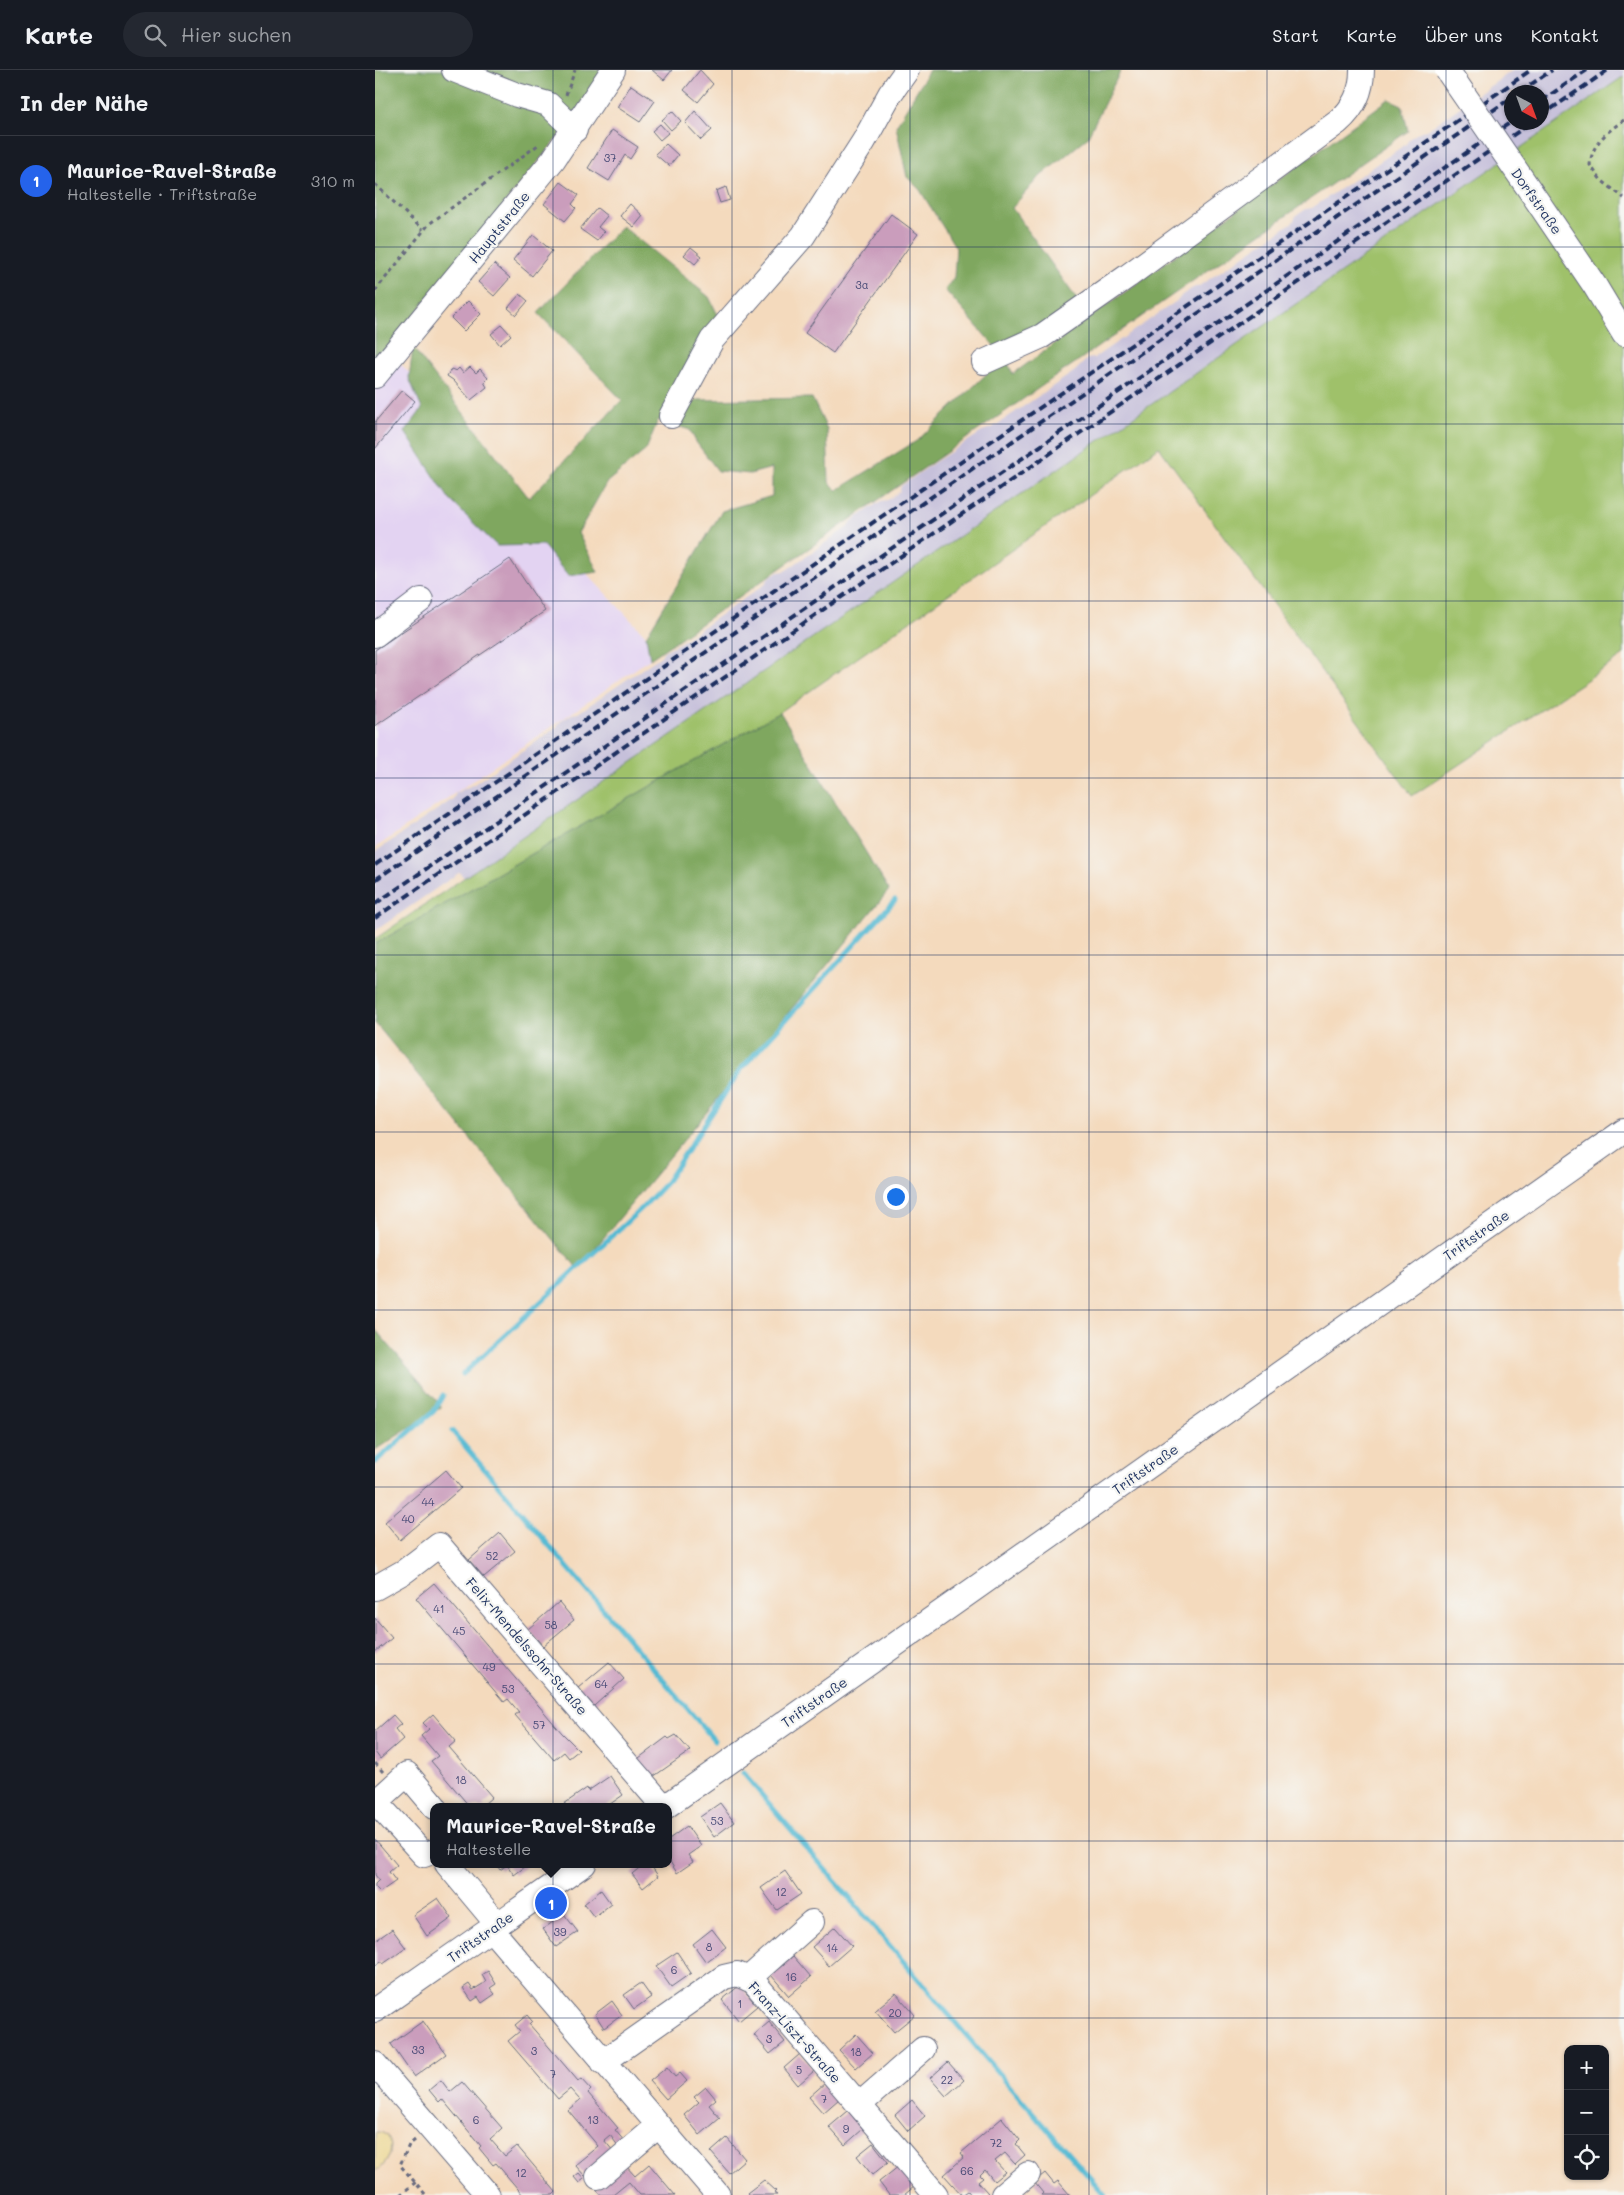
<!DOCTYPE html>
<html lang="de">
<meta charset="utf-8">
<style>
body{margin:0;font-family:Mali,sans-serif;background:#242831;color:#f1f3f6}
.controls{position:absolute;right:15px;bottom:15px;display:grid;overflow:hidden;border-radius:10px;box-shadow:0 1px 4px #0004}
.controls button{width:45px;height:45px;display:grid;place-items:center;padding:0;border:0;border-bottom:1px solid #363941;background:#171b24;color:#f1f3f6;font:25px sans-serif}
.compass{position:absolute;left:1129px;top:15px;width:45px;height:45px;border-radius:50%;background:#171b24;box-shadow:0 1px 4px #0004;rotate:139deg}
.you{position:absolute;left:520px;top:1126px;width:18px;height:18px;margin:-12px;border:4px solid #fff;border-radius:50%;background:#1a73e8;box-shadow:0 0 0 8px #1a73e833}
.badge{display:grid;place-items:center;width:32px;height:32px;border-radius:50%;background:#2563eb;color:#fff;font-size:16px;font-weight:700}
.pin{position:absolute;translate:-50% -50%;border:2px solid #fff;box-shadow:0 1px 5px #0006}
.popup{position:absolute;left:55px;top:1733px;width:242px;height:65px;box-sizing:border-box;display:grid;place-content:center;border-radius:10px;background:#171b24;filter:drop-shadow(0 1px 4px #0005);font-size:16px;white-space:nowrap;color:#9ea1a6}
.popup b{font-size:19px;color:#f1f3f6}
.popup::after{content:'';position:absolute;left:50%;top:100%;margin-left:-10px;border:10px solid transparent;border-top-color:#171b24}
.list{margin:0;padding:0;list-style:none}
h2{display:flex;justify-content:space-between;align-items:center;height:65px;margin:0;padding:0 20px;font-size:21px}
h2 small{font-size:16px;font-weight:400;color:#9ea1a6}
.list li{display:grid;grid-template-columns:32px 1fr auto;gap:15px;align-items:center;box-sizing:border-box;height:90px;padding:0 20px;border-top:1px solid #363941}
.list b{display:block;font-size:19px;white-space:nowrap}
.list p{margin:0;font-size:16px;white-space:nowrap;color:#9ea1a6}
.list em{font-size:16px;font-style:normal;color:#9ea1a6}
.icon{flex:none;width:28px;height:28px;fill:none;stroke:currentColor;stroke-width:2;stroke-linecap:round;stroke-linejoin:round}
.map{position:relative;flex:none;width:1249px;height:2125px;overflow:hidden}
header{display:flex;align-items:center;gap:30px;box-sizing:border-box;height:70px;padding:0 25px;background:#171b24;border-bottom:1px solid #363941}
header strong{font-size:24px}
nav{display:flex;gap:28px;margin-inline-start:auto;font-size:18px}
.search{width:350px;height:45px;background:#242831;display:flex;align-items:center;gap:12px;box-sizing:border-box;padding:0 18px;border-radius:28px;color:#9ea1a6;font-size:19px}
main{display:flex}
aside{flex:1;background:#171b24}
.map>svg:first-child{display:block}
.built{fill:#e3d3f2}
.industrial{fill:#c6c0da;fill-rule:evenodd}
.green{fill:#9fc16a;stroke:#5d7864}
.forest{fill:#7fa75e;stroke:#4d6b5e}
.sand{fill:#eeda9e;stroke:#84847e}
.lines{fill:none;stroke-linecap:round;stroke-linejoin:round}
.stream{stroke:#55bad3;stroke-width:5}
.building{fill:#ca9dbc}
.minor-casing{stroke:#676b7f;stroke-width:26}
.path{stroke:#676b7f;stroke-width:3;stroke-dasharray:4 4;stroke-linecap:butt}
.minor{stroke:#fff;stroke-width:24}
.rail{stroke:#1b2f5e;stroke-width:4;stroke-dasharray:8 4;stroke-linecap:butt}
.minor-bridge-casing{stroke:#676b7f;stroke-width:26;stroke-linecap:butt}
.minor-bridge{stroke:#fff;stroke-width:24}
.grid{fill:none;stroke:#1b2f5e;stroke-width:1;stroke-opacity:0.55}
.labels{text-anchor:middle;dominant-baseline:central;stroke-width:4.5;stroke-linejoin:round;paint-order:stroke}
.number-label{font-size:11px;fill:#474a76}
.street-label{font-size:14px;fill:#1b2f5e;stroke:#f6f6f2}
</style>
<header>
<strong>Karte</strong>
<div class="search"><svg class="icon" aria-label="search" viewBox="0 0 24 24"><circle cx="10" cy="10" r="6"/><path d="M15 15l6 6"/></svg>Hier suchen</div>
<nav><a>Start</a><a>Karte</a><a>Über uns</a><a>Kontakt</a></nav>
</header>
<main>
<aside>
<h2>In der Nähe<small></small></h2>
<ul class="list">
<li><span class="badge">1</span><div><b>Maurice-Ravel-Straße</b><p>Haltestelle · Triftstraße</p></div><em>310 m</em></li>
</ul>
</aside>
<div class="map">
<svg width="1249" height="2125" viewBox="0 0 1249 2125">
<rect width="100%" height="100%" fill="#f6f6f2"/>
<filter id="ink" filterUnits="userSpaceOnUse"><feTurbulence type="fractalNoise" baseFrequency=".02" numOctaves="2"/><feDisplacementMap in="SourceGraphic" scale="10" xChannelSelector="R" yChannelSelector="G"/><feConvolveMatrix kernelMatrix="1 2 1 2 8 2 1 2 1" color-interpolation-filters="sRGB"/></filter>
<filter id="wash" filterUnits="userSpaceOnUse"><feTurbulence type="fractalNoise" baseFrequency=".0096" numOctaves="4" result="noise"/><feDisplacementMap in="SourceGraphic" scale="20" xChannelSelector="R" yChannelSelector="G"/><feGaussianBlur stdDeviation="1.12" result="paint"/><feColorMatrix in="noise" values="0 0 0 0 0 0 0 0 0 0 0 0 0 0 0 0 0 1.4 0 .05"/><feComposite in="paint" operator="in"/></filter>
<g filter="url(#wash)">
<rect width="100%" height="100%" fill="#f4dabd"/>
<!-- built -->
<path class="built" d="M23 291 59 329 176 466 271 566 275 589 0 778V317Z"/>
<!-- industrial -->
<path class="industrial" d="M1138 0H1249V6L761 345 89 808 85 802 0 861V782L78 729 81 723 99 714 182 657 185 652 197 644 203 643 286 586 289 581 306 572 389 515 393 509 403 502 410 501 473 457 477 451 506 431 513 430 524 422 526 416 560 392 610 360 617 358 700 301 712 289 719 288 803 230 807 225 818 218 824 216 918 152 921 146 931 139 937 138 1031 74 1035 68 1046 61 1052 60ZM1136 22H1166V52H1136Z"/>
<!-- green -->
<path class="green" d="M1249 6V585L1037 726 784 377 405 642 0 874V869L761 345Z"/>
<!-- forest -->
<path class="forest" d="M0 0H228L196 51 0 294Z
M554 0H746L712 68 662 109 637 138 703 231 630 287 638 304 1014 29 1027 35 1033 61 275 589 271 566 347 441 397 426V398L375 404 343 401 321 372 315 360 283 350 271 380 232 412 203 463 223 502 193 506 168 475 122 476 75 430 30 362 47 339 34 308 38 278 154 428 247 330 163 243 247 156 334 227 346 251 302 342 323 330 437 328 452 359 454 412 462 420 543 370 629 287 570 220 579 207 581 178 545 120 532 107 521 56Z
M405 642 514 820 203 1199 0 953V874Z
M0 1259 67 1337 0 1380Z"/>
<!-- sand -->
<path class="sand" d="M0 2062C24 2061 18 2094 0 2101Z"/>
<g class="lines">
<!-- stream -->
<path class="stream" d="M88 1304 268 1137 290 1114 366 999 520 830
M77 1361 339 1670
M0 1392 59 1341 68 1325
M368 1703 625 2005 730 2125"/>
</g>
<g id="blocks">
<!-- building -->
<path class="building" d="M277 0H297L289 10Z
M325 0 338 14 323 32 309 20Z
M256 15 280 31 265 52 242 37Z
M297 41 306 51 296 60 287 50Z
M320 41 337 60 326 70 310 53Z
M285 54 293 63 285 70 277 61Z
M237 60 263 77 255 89 250 85 234 111 213 98Z
M291 74 303 85 294 96 280 84Z
M186 112 204 125 197 134 201 138 190 151 169 134Z
M351 117 355 130 345 133 341 121Z
M255 134 268 146 259 157 245 146Z
M222 138 232 146 223 157 229 162 222 171 205 159Z
M516 144 543 164 458 283 430 263Z
M158 165 177 181 157 206 138 190Z
M316 177 327 186 320 194 309 185Z
M119 194 135 208 119 226 103 212Z
M145 224 153 231 141 245 133 238Z
M93 231 106 244 89 261 76 248Z
M127 255 136 265 125 275 116 264Z
M95 297 101 303 105 299 113 308 109 312 112 317 96 330 78 310 72 306 76 299 81 301 84 298 88 303Z
M27 320 40 331 0 379V352Z
M135 489 170 541 0 656V580Z
M71 1400 86 1418 25 1470 10 1452Z
M125 1463 140 1481 109 1507 94 1490Z
M59 1513 187 1663 204 1680 194 1688 189 1682 179 1690 140 1645 144 1642 133 1629 129 1632 41 1528Z
M184 1532 199 1550 168 1576 153 1559Z
M0 1548 17 1568 0 1582Z
M234 1592 249 1609 219 1636 203 1618Z
M58 1644 81 1671 74 1677 117 1727 108 1735 110 1737H95L56 1691 63 1686 46 1666 54 1659 48 1653Z
M18 1645 26 1654 20 1659 28 1669 5 1689 0 1682V1661Z
M301 1665 315 1681 275 1709 260 1691 292 1667 294 1669Z
M235 1706 248 1725 231 1737H191L189 1734 212 1718 213 1721Z
M345 1733 359 1752 339 1767 325 1747Z
M312 1756 326 1776 313 1785 318 1792 302 1803 294 1790V1769Z
M0 1769 22 1795 14 1802 21 1811 5 1822 0 1817V1814L4 1810 0 1805Z
M121 1794H154L139 1805 132 1795 125 1800Z
M269 1794H275L283 1806 268 1818 257 1804Z
M410 1801 426 1824 402 1840 386 1818Z
M226 1820 236 1834 219 1847 209 1834Z
M63 1828 77 1848 52 1866 38 1845Z
M189 1844 203 1862 181 1877 168 1859Z
M460 1857 477 1876 454 1896 437 1877Z
M17 1859 31 1878 8 1894 6 1891 0 1896V1871Z
M337 1859 351 1877 331 1892 318 1874Z
M302 1882 316 1903 296 1917 281 1896Z
M418 1886 436 1907 414 1926 396 1905Z
M113 1901 121 1914 115 1918 120 1924 107 1933 103 1927 97 1931 88 1918 94 1914 98 1920 111 1912 107 1905Z
M266 1913 276 1927 259 1939 249 1925Z
M365 1915 382 1936 364 1951 347 1930Z
M521 1923 540 1945 519 1962 500 1940Z
M237 1931 247 1945 229 1958 220 1944Z
M152 1945 157 1951 154 1954 174 1977 203 2011 206 2009 216 2020 213 2023 243 2058 240 2060 250 2072 244 2077 235 2065 229 2070 239 2082 210 2106 200 2095 223 2076 193 2040 205 2030 195 2019 183 2029 133 1971 145 1961 140 1955Z
M48 1951 71 1984 39 2007 16 1974Z
M394 1952 410 1972 395 1984 379 1965Z
M481 1964 498 1983 481 1998 464 1980Z
M425 1984 439 2001 423 2015 409 1998Z
M573 1992 589 2010 571 2026 555 2008Z
M292 1997 300 2007 305 2003 312 2011 291 2029 275 2011Z
M66 2010 75 2022 87 2012 127 2058 115 2069 130 2086 142 2076 181 2122 178 2125H148L121 2093 118 2095 104 2078 106 2076 67 2029 64 2032 54 2020Z
M450 2013 464 2029 448 2043 434 2027Z
M331 2017 341 2029 334 2035 345 2048 325 2065 309 2045 324 2032 319 2027Z
M537 2030 550 2046 533 2061 520 2045Z
M473 2041 488 2059 470 2075 454 2057Z
M627 2048 645 2070 641 2074 650 2085 640 2094 630 2083 620 2091 630 2102 619 2111 610 2100 605 2105 608 2108 603 2112 613 2123 610 2125H596L593 2121 587 2125 569 2105 589 2087 586 2083Z
M352 2068 370 2089 354 2103 336 2082Z
M498 2073 513 2092 497 2105 482 2086Z
M274 2094 300 2125H265L254 2112 238 2125H226L221 2119 250 2095 260 2106Z
M524 2096 540 2116 529 2125H514L504 2112Z
M204 2103 209 2109 204 2113 199 2107Z
M670 2103 679 2114 683 2111 695 2125H666L668 2123 659 2112Z
M389 2110 401 2121 399 2123 402 2125H374L372 2123Z"/>
</g>
</g>
<g filter="url(#ink)">
<use href="#blocks" fill-opacity="0" stroke="#676b7f" stroke-width="1"/>
<g class="lines">
<!-- minor casing -->
<g class="minor-casing">
<path id="minor" d="M79 0 142 25 173 34 200 60
M1165 135 1220 216 1249 264
M609 292 667 266 753 206 963 52C979 38 987 22 987 0
M0 306 178 90 238 0
M296 346 337 270 428 166 489 71 515 24 532 0
M0 565 46 530
M0 1518 30 1501 64 1475 289 1737
M290 1737 1249 1061
M59 1781 49 1785 1 1732 32 1704 60 1737
M72 1794 123 1855
M116 1859 343 2125
M373 1909 437 1852
M0 1940 209 1794
M228 1992 349 1907 362 1904 378 1911 561 2125
M0 1994 113 2125
M484 2035 548 1979
M223 2107 283 2056
M628 2125 653 2104"/>
</g>
<!-- path -->
<path class="path" d="M191 25 200 0
M1249 50C1232 62 1217 73 1215 95L1226 110 1249 128
M0 114 48 160
M0 221 54 154 163 75
M0 1693 8 1702
M40 2070 34 2075 25 2095 51 2125
M25 2125 41 2112"/>
<!-- minor -->
<use href="#minor" class="minor"/>
<!-- rail -->
<path class="rail" d="M1145 22 1177 0
M1166 31 1212 0
M1166 46 1233 0
M0 795 1156 0
M0 810 1136 28
M0 834 1136 52
M0 848 1157 52"/>
<!-- minor-bridge casing -->
<g class="minor-bridge-casing">
<path id="minor-bridge" d="M1072 0 1165 135"/>
</g>
<!-- minor-bridge -->
<use href="#minor-bridge" class="minor-bridge"/>
</g>
</g>
<!-- grid -->
<path class="grid" d="M178 0V2125M357 0V2125M535 0V2125M714 0V2125M892 0V2125M1071 0V2125M0 177H1249M0 354H1249M0 531H1249M0 708H1249M0 885H1249M0 1062H1249M0 1240H1249M0 1417H1249M0 1594H1249M0 1771H1249M0 1948H1249"/>
<g class="labels">
<!-- number labels -->
<g class="number-label">
<text x="235" y="87">37</text>
<text x="487" y="214">3a</text>
<text x="53" y="1431">44</text>
<text x="33" y="1448">40</text>
<text x="117" y="1485">52</text>
<text x="64" y="1538">41</text>
<text x="176" y="1554">58</text>
<text x="84" y="1560">45</text>
<text x="114" y="1596">49</text>
<text x="226" y="1613">64</text>
<text x="133" y="1618">53</text>
<text x="164" y="1654">57</text>
<text x="86" y="1709">18</text>
<text x="342" y="1750">53</text>
<text x="406" y="1821">12</text>
<text x="185" y="1861">39</text>
<text x="334" y="1876">8</text>
<text x="457" y="1877">14</text>
<text x="299" y="1899">6</text>
<text x="416" y="1906">16</text>
<text x="365" y="1933">1</text>
<text x="520" y="1942">20</text>
<text x="394" y="1968">3</text>
<text x="43" y="1979">33</text>
<text x="159" y="1980">3</text>
<text x="481" y="1981">18</text>
<text x="424" y="1999">5</text>
<text x="178" y="2003">7</text>
<text x="572" y="2009">22</text>
<text x="449" y="2028">7</text>
<text x="101" y="2049">6</text>
<text x="218" y="2049">13</text>
<text x="471" y="2058">9</text>
<text x="621" y="2072">72</text>
<text x="592" y="2100">66</text>
<text x="146" y="2102">12</text>
</g>
<!-- street labels -->
<g class="street-label">
<text transform="translate(1162 131) rotate(55)">Dorfstraße</text>
<text transform="translate(124 157) rotate(-51)">Hauptstraße</text>
<text transform="translate(1101 1165) rotate(-35)">Triftstraße</text>
<text transform="translate(770 1399) rotate(-35)">Triftstraße</text>
<text transform="translate(152 1576) rotate(49)">Felix-Mendelssohn-Straße</text>
<text transform="translate(439 1632) rotate(-35)">Triftstraße</text>
<text transform="translate(105 1867) rotate(-35)">Triftstraße</text>
<text transform="translate(420 1962) rotate(48)">Franz-Liszt-Straße</text>
</g>
</g>
</svg>
<div class="controls">
<button>+</button>
<button>−</button>
<button><svg class="icon" aria-label="locate" viewBox="0 0 24 24"><circle cx="12" cy="12" r="6"/><path d="M12 2v4M12 18v4M2 12h4M18 12h4"/></svg></button>
</div>
<svg class="compass" viewBox="-18 -18 36 36"><path d="M0-13l5 13h-10z" fill="#e53935"/><path d="M0 13l5-13h-10z" fill="#9ea1a6"/></svg>
<div class="you"></div>
<div class="pin badge" style="left:176px;top:1833px">1</div>
<div class="popup"><b>Maurice-Ravel-Straße</b>Haltestelle</div>
</div>
</main>
